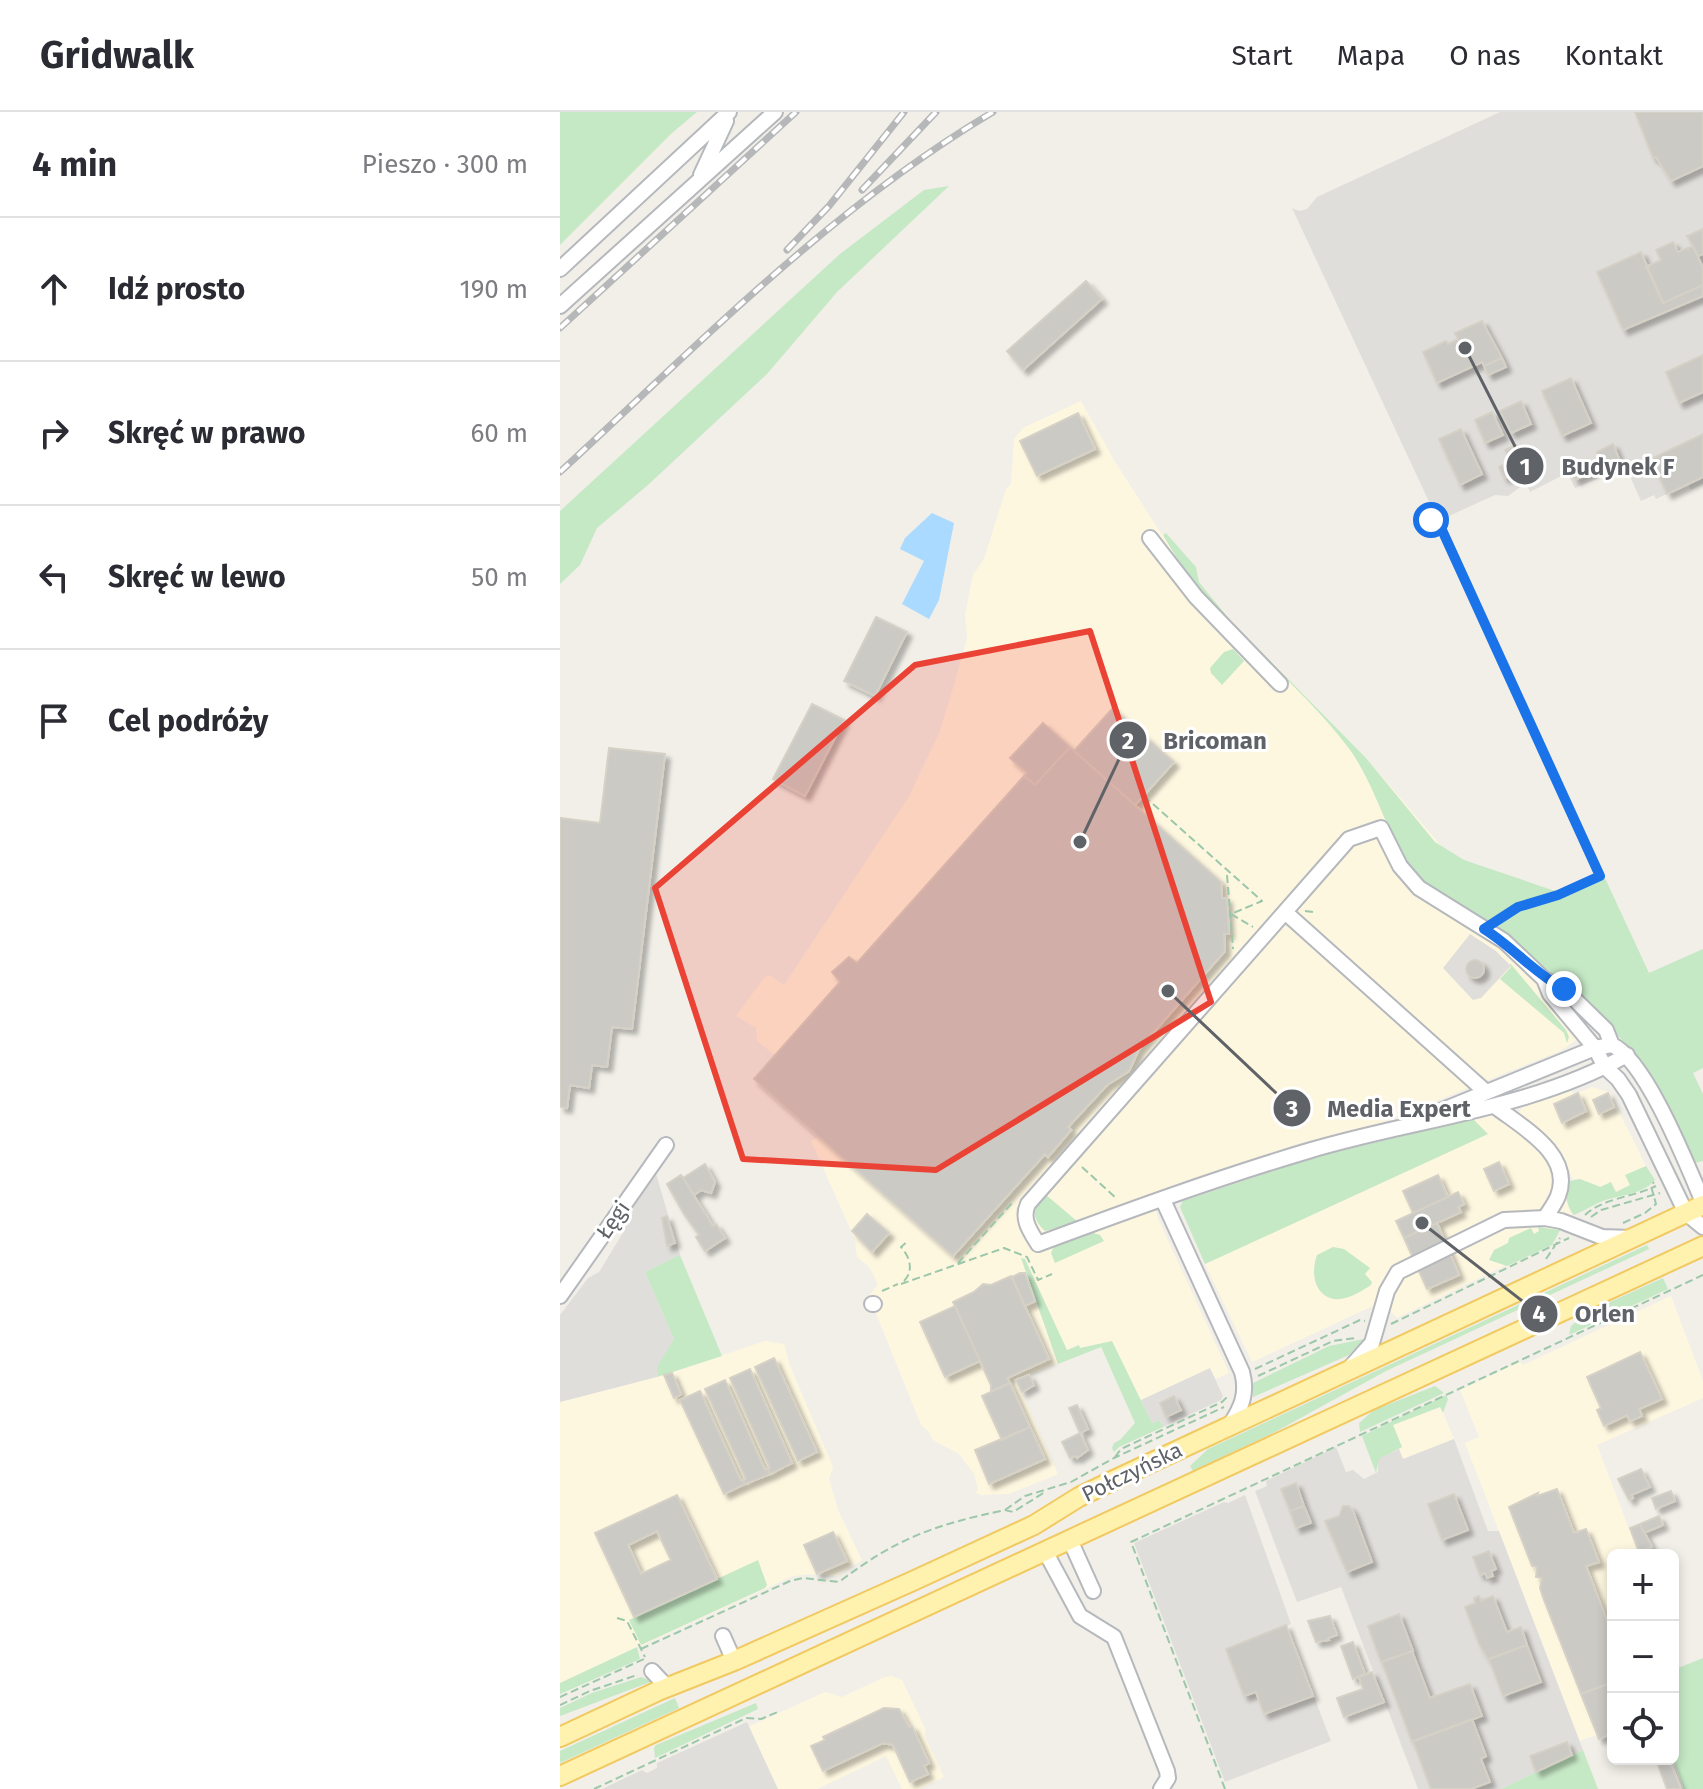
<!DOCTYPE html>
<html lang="pl">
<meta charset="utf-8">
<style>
body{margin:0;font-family:"Fira Sans",sans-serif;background:#f2f2f3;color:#2b2b33}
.controls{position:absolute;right:24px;bottom:24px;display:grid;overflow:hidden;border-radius:12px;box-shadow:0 4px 12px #0003}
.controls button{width:72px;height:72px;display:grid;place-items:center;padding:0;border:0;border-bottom:2px solid #e1e1e2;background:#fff;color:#2b2b33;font:40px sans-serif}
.stop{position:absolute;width:24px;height:24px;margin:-18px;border:6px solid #1a73e8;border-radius:50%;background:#fff}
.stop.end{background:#1a73e8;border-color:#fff;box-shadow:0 2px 8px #0008}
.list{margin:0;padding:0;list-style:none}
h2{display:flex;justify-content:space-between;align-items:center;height:104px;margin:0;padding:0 32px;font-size:34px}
h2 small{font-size:26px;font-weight:400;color:#7c7c81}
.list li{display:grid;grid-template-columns:52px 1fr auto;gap:24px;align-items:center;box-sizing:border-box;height:144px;padding:0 32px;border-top:2px solid #e1e1e2}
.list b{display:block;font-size:30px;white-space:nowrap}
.list em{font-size:26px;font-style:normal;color:#7c7c81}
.icon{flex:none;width:44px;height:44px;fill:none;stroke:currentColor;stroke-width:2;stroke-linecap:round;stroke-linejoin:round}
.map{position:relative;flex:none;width:1143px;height:1677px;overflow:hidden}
header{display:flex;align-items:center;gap:48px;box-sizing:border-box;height:112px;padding:0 40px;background:#fff;border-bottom:2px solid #e1e1e2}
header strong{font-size:38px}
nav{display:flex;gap:44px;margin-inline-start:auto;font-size:28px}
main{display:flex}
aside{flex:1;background:#fff}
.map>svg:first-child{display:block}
.commercial{fill:#fef7e0}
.industrial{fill:#e0deda}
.green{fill:#c5e8c5}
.water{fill:#aadaff}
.building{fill:#cccac5;stroke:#d6d1c6;stroke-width:2;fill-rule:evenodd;filter:url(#shadow)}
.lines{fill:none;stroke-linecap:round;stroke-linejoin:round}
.minor-casing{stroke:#b5b8bc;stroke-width:18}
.major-casing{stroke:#f2c960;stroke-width:22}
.path{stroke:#9cc7a9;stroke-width:2;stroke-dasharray:8 4;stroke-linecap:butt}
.minor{stroke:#fff;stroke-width:14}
.major{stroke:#fff2af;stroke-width:18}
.rail-casing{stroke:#b6b7b8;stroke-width:7}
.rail{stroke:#fff;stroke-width:4;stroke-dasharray:12;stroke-linecap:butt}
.route{stroke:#1a73e8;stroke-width:10}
.marked{fill:#ea4335;fill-opacity:0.2;stroke:#ea4335;stroke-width:6;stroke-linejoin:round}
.labels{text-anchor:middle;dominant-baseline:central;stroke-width:6;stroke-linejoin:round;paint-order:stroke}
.street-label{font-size:22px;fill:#5f6368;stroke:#fff}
.leader{fill:none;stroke:#5f6368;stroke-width:3}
.callout-dot{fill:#5f6368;stroke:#fff;stroke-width:3}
.mark-label{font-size:24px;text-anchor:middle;font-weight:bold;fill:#fff}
.callout-label{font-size:24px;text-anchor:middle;font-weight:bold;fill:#5f6368;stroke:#fff;stroke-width:6;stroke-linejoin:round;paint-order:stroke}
</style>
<header>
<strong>Gridwalk</strong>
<nav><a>Start</a><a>Mapa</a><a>O nas</a><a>Kontakt</a></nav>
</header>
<main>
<aside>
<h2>4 min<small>Pieszo · 300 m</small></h2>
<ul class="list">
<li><svg class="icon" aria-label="ahead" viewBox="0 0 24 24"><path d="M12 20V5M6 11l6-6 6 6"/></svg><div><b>Idź prosto</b></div><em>190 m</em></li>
<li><svg class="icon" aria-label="right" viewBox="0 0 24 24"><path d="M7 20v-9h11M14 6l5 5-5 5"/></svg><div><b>Skręć w prawo</b></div><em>60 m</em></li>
<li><svg class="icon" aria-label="left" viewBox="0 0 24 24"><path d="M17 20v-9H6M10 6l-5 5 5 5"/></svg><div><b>Skręć w lewo</b></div><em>50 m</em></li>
<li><svg class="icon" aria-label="arrive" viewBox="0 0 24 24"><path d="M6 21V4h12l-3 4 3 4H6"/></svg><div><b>Cel podróży</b></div></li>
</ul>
</aside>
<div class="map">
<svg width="1143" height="1677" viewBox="0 0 1143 1677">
<defs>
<filter id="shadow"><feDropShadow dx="5" dy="5" stdDeviation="2" flood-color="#0004"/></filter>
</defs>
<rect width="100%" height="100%" fill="#f1efe8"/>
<!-- commercial -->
<path class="commercial" d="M521 289 554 348 602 423 606 421 636 455 639 470 672 509 806 646 942 805 1044 909 1000 939 816 1013 737 1032 591 1085 599 1109 669 1261 656 1267 650 1257 568 1294 540 1234 456 1268 498 1362 449 1382 421 1383 416 1381 418 1377 414 1362 399 1342 373 1328 369 1320 361 1313 309 1184 318 1172 309 1155 297 1145 295 1128 251 1029 259 1024 194 967 215 943 197 929 196 916 176 904 204 866 209 863 224 873 348 686 379 621 394 573 407 526 405 503 413 463 424 447 446 377 451 372 454 327 463 316Z
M1010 975 1013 983 1032 975 1048 980 1051 984 1086 1054 1066 1063 1070 1073 1056 1080 1020 1067H1013L995 1037 957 1002 965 993Z
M937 1003 988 1046 996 1062 992 1078 985 1086 1008 1089 1012 1102 985 1134 837 1206 831 1200 811 1201 813 1194 692 1250 645 1152 928 1022 913 1007Z
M1111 1184 1143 1269V1286L1037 1333 1079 1443H1053V1617L1020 1629 905 1331 919 1325 900 1278 960 1250 963 1253Z
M205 1229 224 1232 230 1254 273 1355 269 1367 278 1398 302 1448 276 1464 252 1462 233 1464 0 1571V1290L104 1263Z
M881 1295 894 1327 843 1347 839 1337 842 1335 833 1313Z
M332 1564 342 1568 365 1616V1624L384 1665 360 1677H342L326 1644 257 1677H218L188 1615 265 1580 282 1585 325 1565Z"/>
<!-- industrial -->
<path class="industrial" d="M940 0H1143V372L1131 378 1128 372 1096 387 1094 383 1081 389 1066 355 1015 376 1007 361 970 380 966 371 948 384 935 383 878 409 732 96 739 99 747 97 757 85Z
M910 822 936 839 951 854 921 886 913 888 883 856Z
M96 1062 120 1143 85 1160 114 1227 99 1253 97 1265 0 1290V1203L28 1166 39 1160 64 1119 61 1114 72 1104 73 1094Z
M650 1256 663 1284 661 1288 603 1315 599 1308 592 1311 581 1288Z
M894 1327 928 1419H939L1023 1638 941 1677H858L781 1475 737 1490 695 1379 707 1374 706 1369 776 1335 786 1360 793 1358 804 1367 818 1360V1347L839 1337 843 1347Z
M685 1383 731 1512 727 1514 771 1629 665 1670 574 1431 664 1390 668 1391Z
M187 1610 218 1677H42L82 1658 87 1661 97 1656V1651Z"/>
<!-- green -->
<path class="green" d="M0 0H137L112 21 0 133Z
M389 74 277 180 207 262 89 372 37 416 20 453 0 472V399L280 142 364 78Z
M606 421 636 455 639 470 671 509 806 646 875 730 904 748 995 779 1038 762 996 781 954 795 929 810C906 796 874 784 857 763 826 726 817 673 787 634 730 560 649 506 603 423Z
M673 537 684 549 662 573 651 561 650 556 664 540Z
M1044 764 1089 861 1143 837V956L1133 961 1143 982V1049L1134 1051 1077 944 1044 909 947 821 932 812 956 798 994 786Z
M950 851 1006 918 1009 925 1007 931 1004 921 940 867 951 855Z
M913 1007 928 1022 645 1152 620 1095 623 1089 755 1045Z
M1086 1054 1095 1068C1080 1085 1055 1082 1036 1092 1028 1096 1021 1100 1014 1103 1006 1095 1004 1078 1010 1069L1020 1067 1040 1075 1051 1070 1056 1080 1070 1073 1065 1063Z
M485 1082 518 1110 485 1119C470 1105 473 1096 485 1082Z
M978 1115 1000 1118 992 1133 947 1154 929 1148 934 1138 948 1131 949 1126 971 1116 974 1122 979 1119Z
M533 1121 540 1123 544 1129 495 1151 491 1141 494 1134Z
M1087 1133 1089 1137 826 1259 715 1320 633 1359 630 1354 648 1337Z
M773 1135 784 1137 810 1156 805 1162 812 1170 811 1173C802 1179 786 1189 774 1187 753 1183 751 1159 757 1143Z
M120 1143 162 1244 97 1265 98 1253 114 1227 85 1160Z
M461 1146 465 1147 507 1238 519 1233 520 1236 552 1229 592 1311 599 1308 603 1315 559 1335 554 1340 552 1336 554 1331 560 1328 575 1311 541 1235 498 1252Z
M1103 1166 1108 1177 1009 1223 1011 1214 1028 1200Z
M804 1227 789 1243 693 1285V1271L769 1234Z
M875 1274 884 1281 800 1320 799 1311 814 1298Z
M886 1283 888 1287 883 1301 880 1295 833 1313 842 1335 819 1347 816 1361 802 1324Z
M198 1448 207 1473 205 1476 81 1533 69 1508Z
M77 1535 80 1547 0 1582V1571Z
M1143 1546V1677H1124L1113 1647V1558Z
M81 1565 93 1569 0 1604V1596L32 1581Z
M115 1586 119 1596 0 1651V1639Z
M196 1591 198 1597 95 1646 94 1636 96 1633Z
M1023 1638 1038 1677H941Z"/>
<!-- water -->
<path class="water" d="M372 401 394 411 379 488 369 507 342 492 364 449 340 437 345 426Z"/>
<!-- building -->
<path class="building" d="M1075 0H1143V54L1111 69 1096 45 1093 46Z
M1143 117V142L1138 144 1127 124Z
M1113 130 1118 140 1133 134 1143 156V173L1103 191 1086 155 1101 148 1096 138Z
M1081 140 1103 191 1143 173V184L1063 218 1037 160Z
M526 169 542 187 463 258 447 239Z
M922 209 942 246 924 254 922 250 877 271 863 240 886 229 888 232 898 227 895 221Z
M1143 243V280L1119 291 1106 260Z
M942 246 946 255 928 263 924 254Z
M1011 266 1031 311 1002 324 982 279Z
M961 289 971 312 951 321 940 299Z
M932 300 943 323 925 331 915 308Z
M518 301 535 337 477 364 460 329Z
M901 317 922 362 900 373 879 327Z
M1143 322V365L1107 382 1091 347Z
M1053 332 1060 349 1045 356 1037 340Z
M956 333 967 356 944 366 939 355 951 349 945 338Z
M1028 347 1034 359 1015 368 1010 356Z
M316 505 347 520 315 584 284 569Z
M252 592 284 608 245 684 213 667Z
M553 596 614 650 575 693 514 639Z
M483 611 510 635 475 673 464 664 467 661 450 646Z
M510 635 661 770 662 786H667L669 822H664L665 839 579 937 569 959 547 973 508 1015 511 1018 488 1045 485 1042 393 1144 194 967 280 870 272 860 289 845 297 851 464 664 475 673Z
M49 636 105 642 72 917 52 915 47 955 32 953 29 976 10 973 7 996 0 995V706L40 711Z
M906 857a9 9 0 1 1 18 0a9 9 0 1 1-18 0Z
M1018 981 1026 999 1002 1011 994 992Z
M1048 981 1054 995 1039 1002 1033 988Z
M939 1050 949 1072 934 1079 924 1057Z
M145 1052 155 1070 151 1081 141 1078 134 1083 123 1066Z
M121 1063 153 1114 156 1112 165 1126 145 1139 136 1125 139 1123 124 1102 107 1072Z
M878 1063 888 1085 853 1101 843 1079Z
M898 1080 904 1092 898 1095 901 1100 844 1126 836 1109Z
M307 1102 329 1121 312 1140 292 1119Z
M107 1104 115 1131 107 1134 102 1106Z
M877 1111 899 1163 867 1177 844 1126Z
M460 1161H465L475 1189 465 1194 452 1165Z
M451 1164 489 1247 447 1266 450 1271 431 1279V1273L393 1190 414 1180 423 1172 431 1173Z
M395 1194 420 1249 385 1265 360 1210Z
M1080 1240 1102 1287 1079 1297 1082 1304 1070 1309 1067 1303 1044 1314 1037 1298 1041 1296 1027 1265Z
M214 1246 257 1340 238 1349 195 1255Z
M190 1257 232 1351 210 1362 208 1357 210 1356 170 1266Z
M112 1261 121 1282 114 1286 104 1263Z
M469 1263 474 1273 462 1280 456 1268Z
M165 1268 205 1358 208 1357 210 1362 185 1372 183 1368 186 1367 145 1277Z
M450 1271 470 1315 442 1328 422 1284Z
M140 1279 181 1369 183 1368 185 1372 164 1382 120 1288Z
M614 1284 621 1298 606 1305 600 1291Z
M517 1293 528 1317 520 1321 509 1296Z
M470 1315 485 1347 429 1372 415 1338Z
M520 1321 528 1338 517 1346 516 1344 510 1346 502 1330Z
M1081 1357 1090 1375 1071 1383 1073 1386 1069 1388 1058 1367Z
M736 1371 744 1394 730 1399 721 1377Z
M997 1377 1014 1421 1026 1417 1039 1450 1026 1454 1049 1514 1053 1513V1570L1021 1582 984 1488 980 1476 982 1466 976 1465 977 1455 972 1454 949 1395 978 1381 977 1384Z
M1111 1379 1115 1389 1096 1397 1092 1386Z
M894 1382 908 1418 882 1428 868 1392Z
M117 1383 157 1467 74 1505 35 1421ZM97 1419 111 1448 81 1462 68 1433Z
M744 1394 751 1411 736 1416 730 1399Z
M783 1394H789L793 1399 812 1450 787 1460 765 1409 779 1404Z
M1099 1404 1103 1413 1084 1421 1080 1412Z
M1080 1412 1092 1435 1079 1440 1070 1416Z
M273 1420 287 1449 257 1462 244 1433Z
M929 1439 936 1457 931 1459 933 1464 927 1466 925 1461 920 1463 913 1445Z
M919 1484 921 1489 933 1484 947 1520 961 1515 967 1533 928 1547 919 1532 905 1495 915 1491 914 1486Z
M839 1502 853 1539 821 1550 808 1514Z
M770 1504 777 1523 768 1526 769 1528 756 1530 748 1509Z
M726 1513 753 1584 704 1602 696 1580 684 1584 666 1537Z
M793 1530 805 1562 793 1567 781 1534Z
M967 1533 981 1570 943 1584 929 1547Z
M852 1539 870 1586 910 1572 922 1604 852 1630 822 1550Z
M812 1560 824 1590 784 1605 777 1586 803 1577 799 1565Z
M1053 1570V1621L1039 1627 1021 1582Z
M324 1596 339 1597 349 1615 352 1614 369 1651 364 1654 368 1662 350 1670 333 1633 323 1631 263 1659 251 1634 265 1628 263 1625Z
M912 1607 926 1644 921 1647 930 1670 911 1677H871L853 1629Z
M1007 1630 1012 1643 976 1660 970 1644Z
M1096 1647H1109L1121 1677H1107Z"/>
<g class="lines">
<!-- minor casing -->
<g class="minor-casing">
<path id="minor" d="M141 63 166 9
M0 157 169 0
M0 194 215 0
M590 426 636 485 720 572
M725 800 926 980
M984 867 990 882 1035 936 1045 955 1058 967 1069 983 1126 1101 1143 1115
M1052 933 1046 918 1004 877 984 867 944 829 859 776 840 754 821 716 789 727 468 1092C461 1107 470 1119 478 1132 567 1099 657 1066 748 1039 854 1007 969 998 1067 943
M936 995C962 1015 1014 1043 998 1084 995 1092 989 1099 985 1106
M873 1002 1035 936 1052 933C1086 948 1128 1055 1143 1090
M603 1088 682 1260C688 1282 681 1296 670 1313
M0 1184 106 1033
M312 1192H314
M789 1257 812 1231 827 1179 838 1160 944 1108 985 1106 1001 1109 1042 1125 1071 1126
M510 1428 533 1479
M485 1439 520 1504 554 1525 607 1659 608 1666 601 1677
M163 1524 174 1549
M92 1559 108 1576"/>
</g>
<!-- major casing -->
<g class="major-casing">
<path id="major" d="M0 1625 98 1579 174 1549 355 1468 474 1413 519 1385 554 1368 1143 1093
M0 1664 1143 1134"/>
</g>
<!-- path -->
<path class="path" d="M871 408 882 418 1040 764 998 783 958 795 937 806
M869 409 876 405
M584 684 702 789 671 802
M667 763 673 837
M745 799 753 800
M671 802 693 815
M522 1055 556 1086
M1025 1103C1043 1086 1074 1085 1096 1074
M1031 1105 1041 1098 1100 1081
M1063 1111 1085 1101 1096 1092 1091 1074 1094 1070
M986 1147 1000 1126
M398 1151 453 1090
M344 1169C354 1159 350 1145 341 1135L348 1129
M341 1172 444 1136 467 1145 478 1168 492 1162
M322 1179 338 1172
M831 1212 1009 1126
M695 1257 800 1208 805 1209
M698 1264 773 1229 796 1226
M555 1345 561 1337 662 1290 668 1284
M445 1398 465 1384 511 1370 554 1346 664 1295
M57 1506 67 1509 85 1545
M81 1537 230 1469 243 1466 279 1470C337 1426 374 1413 445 1398L453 1400 485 1380
M0 1585 84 1547
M0 1593 30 1579 77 1563
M34 1677 186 1606 201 1607 220 1599
M665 1677 571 1430 1143 1163"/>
<!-- minor -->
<use href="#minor" class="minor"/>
<!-- major -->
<use href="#major" class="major"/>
<!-- rail casing -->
<g class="rail-casing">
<path id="rail" d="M302 78 376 0
M227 138 269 94 344 0
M0 216 236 0
M0 360C138 233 271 96 433 0"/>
</g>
<!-- rail -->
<use href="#rail" class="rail"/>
</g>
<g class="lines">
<!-- route -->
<path class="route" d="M871 408 882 418 1040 764 998 783 958 795 924 817C953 835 974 861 1004 877"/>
</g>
<!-- marked area -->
<path class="marked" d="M530 519 651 890 376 1058 183 1047 95 776 355 553Z"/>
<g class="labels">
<!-- street labels -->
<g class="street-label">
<text transform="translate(53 1108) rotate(-55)">Łęgi</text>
<text transform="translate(572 1360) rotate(-26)">Połczyńska</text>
</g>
</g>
<!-- callouts -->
<path class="leader" d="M905 236L965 354M520 730L568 628M608 879L732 996M862 1111L979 1202"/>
<g class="callout-dot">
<circle cx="905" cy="236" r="8"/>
<circle cx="520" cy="730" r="8"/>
<circle cx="608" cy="879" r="8"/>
<circle cx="862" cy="1111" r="8"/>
<circle cx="965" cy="354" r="20"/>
<circle cx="568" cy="628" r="20"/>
<circle cx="732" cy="996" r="20"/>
<circle cx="979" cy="1202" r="20"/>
</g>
<g class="mark-label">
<text x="965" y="363">1</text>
<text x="568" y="637">2</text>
<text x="732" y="1005">3</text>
<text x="979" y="1210">4</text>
</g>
<g class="callout-label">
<text x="1058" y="363">Budynek F</text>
<text x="655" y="637">Bricoman</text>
<text x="839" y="1005">Media Expert</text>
<text x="1045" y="1210">Orlen</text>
</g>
</svg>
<div class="controls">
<button>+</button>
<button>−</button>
<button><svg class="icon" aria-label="locate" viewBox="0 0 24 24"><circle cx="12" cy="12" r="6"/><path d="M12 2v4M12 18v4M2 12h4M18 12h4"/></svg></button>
</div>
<div class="stop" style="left:871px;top:408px"></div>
<div class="stop end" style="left:1004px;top:877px"></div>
</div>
</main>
